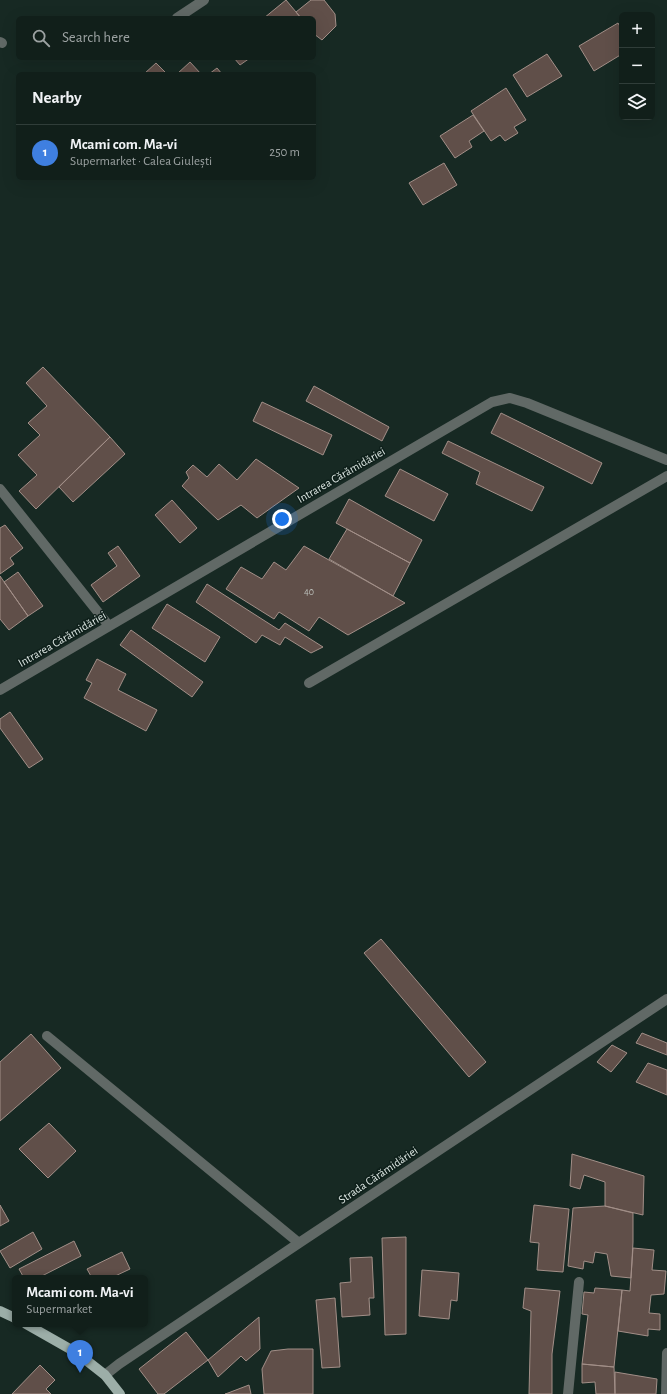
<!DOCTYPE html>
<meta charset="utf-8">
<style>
body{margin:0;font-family:"Alegreya Sans",sans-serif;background:#1e2c27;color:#f1f3f6}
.controls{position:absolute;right:12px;top:12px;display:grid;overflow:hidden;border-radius:6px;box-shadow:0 4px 16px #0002}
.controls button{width:36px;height:36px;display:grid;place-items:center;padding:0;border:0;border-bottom:1px solid #303d39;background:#111f1a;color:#f1f3f6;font:20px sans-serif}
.you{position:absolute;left:282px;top:519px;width:14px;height:14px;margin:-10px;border:3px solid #fff;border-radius:50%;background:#1a73e8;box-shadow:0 0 0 6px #1a73e833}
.badge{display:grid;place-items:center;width:26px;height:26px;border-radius:50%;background:#0f766e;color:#fff;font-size:13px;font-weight:700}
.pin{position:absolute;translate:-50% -33px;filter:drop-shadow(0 1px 2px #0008)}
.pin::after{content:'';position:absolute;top:21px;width:14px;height:12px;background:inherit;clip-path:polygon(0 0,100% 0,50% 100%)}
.popup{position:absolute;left:12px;top:1275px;width:136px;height:52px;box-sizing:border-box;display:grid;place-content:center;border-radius:6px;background:#111f1a;filter:drop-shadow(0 1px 3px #0005);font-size:13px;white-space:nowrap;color:#9ca2a2}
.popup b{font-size:15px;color:#f1f3f6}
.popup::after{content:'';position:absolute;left:50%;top:100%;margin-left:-8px;border:8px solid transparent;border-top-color:#111f1a}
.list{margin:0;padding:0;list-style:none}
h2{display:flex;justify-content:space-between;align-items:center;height:52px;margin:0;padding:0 16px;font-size:17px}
h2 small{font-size:13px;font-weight:400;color:#9ca2a2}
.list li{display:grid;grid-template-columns:26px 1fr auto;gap:12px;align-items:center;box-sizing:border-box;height:56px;padding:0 16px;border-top:1px solid #303d39}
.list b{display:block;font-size:15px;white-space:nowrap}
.list p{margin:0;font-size:13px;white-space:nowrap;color:#9ca2a2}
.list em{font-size:13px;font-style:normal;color:#9ca2a2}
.icon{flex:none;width:22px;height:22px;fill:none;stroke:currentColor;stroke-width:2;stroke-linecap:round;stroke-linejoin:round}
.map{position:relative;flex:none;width:667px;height:1394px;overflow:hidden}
.search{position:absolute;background:#111f1a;box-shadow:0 4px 16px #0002;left:16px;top:16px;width:300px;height:44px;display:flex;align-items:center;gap:10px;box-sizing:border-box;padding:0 14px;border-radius:6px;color:#9ca2a2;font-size:15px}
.panel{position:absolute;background:#111f1a;box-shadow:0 4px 16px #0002;left:16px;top:72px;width:300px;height:108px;border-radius:6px}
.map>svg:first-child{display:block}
.building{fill:#604f49;stroke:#a28f88}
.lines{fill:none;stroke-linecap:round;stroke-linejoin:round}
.minor{stroke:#616966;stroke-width:10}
.major{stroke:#9caea8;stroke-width:10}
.labels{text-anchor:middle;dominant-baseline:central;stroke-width:3;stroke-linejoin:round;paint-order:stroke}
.number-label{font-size:10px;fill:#bcc0bb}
.street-label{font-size:12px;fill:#dbe5e1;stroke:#0e1f1a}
</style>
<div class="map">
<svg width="667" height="1394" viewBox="0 0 667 1394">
<rect width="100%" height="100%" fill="#172923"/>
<!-- building -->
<path class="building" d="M286 0 301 18H264Z
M311 0H324L335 14 336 26 322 40 314 34V18H301L296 12Z
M618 23 622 30V54L594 71 579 46Z
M547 54 562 76 527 97 513 75Z
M234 58H250L240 65Z
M190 62 201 74H177Z
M156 63 167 74H144Z
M217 68 222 74H209Z
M506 88 526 120 514 127 518 133 505 141 500 135 491 141 471 111Z
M473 115 484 131 469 141 472 147 455 158 440 136Z
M444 163 457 185 423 205 409 183Z
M43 367 110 437 36 509 19 491 37 475 18 455 40 435 28 423 47 406 26 383Z
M314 386 389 427 382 441 306 401Z
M262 402 332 435 323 455 253 421Z
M501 413 602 463 592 484 491 433Z
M110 437 125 454 73 502 59 487Z
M448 441 544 487 532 511 476 484 480 472 442 453Z
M256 459 299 488 257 518 241 505 218 520 182 486 189 478 186 472 193 465 207 477 219 464 237 480Z
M400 469 448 494 434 521 385 496Z
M349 499 422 540 410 563 336 523Z
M172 500 197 528 180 543 155 515Z
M5 525 23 548 10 558 14 564 0 574V528Z
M347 529 410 563 393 596 329 559Z
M118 546 140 576 103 602 91 585 117 566 108 553Z
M304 546 393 596 405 603 348 635 319 617 309 631 279 612 274 619 226 589 241 567 262 579 274 562 286 570Z
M18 572 43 606 28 616 4 582Z
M0 576 28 616 9 630 0 619Z
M207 584 279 630 285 623 323 647 311 653 285 637 280 645 262 635 256 643 196 602Z
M167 604 220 637 205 662 152 628Z
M131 630 203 682 192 697 120 645Z
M97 659 126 674 118 690 157 710 146 731 84 698 92 683 86 680Z
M10 712 43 759 29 768 0 728V719Z
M381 939 486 1062 469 1077 364 953Z
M642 1033 667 1043V1055L636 1043Z
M31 1034 61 1068 0 1121V1062Z
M612 1045 627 1053 611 1072 597 1062Z
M648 1063 667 1070V1095L636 1082Z
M49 1123 76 1151 48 1178 19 1149Z
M572 1154 644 1176 643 1215 605 1206V1182L584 1175 580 1189 570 1186Z
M0 1205 9 1221 0 1226Z
M534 1205 569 1209 563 1272 537 1270 539 1243 530 1242Z
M605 1206 633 1213V1242L631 1278 611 1276 607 1254 595 1252 593 1263 584 1261 583 1269 568 1266 573 1208Z
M33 1232 42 1249 10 1268 0 1251Z
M406 1237V1334L385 1335 382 1238Z
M74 1241 81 1256 38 1278H24L19 1269Z
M633 1248 654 1250 652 1270 666 1271 664 1294 651 1295 649 1313 660 1314V1330L648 1329V1336L618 1331 622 1290 630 1291Z
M122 1252 130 1269 111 1278H92L87 1269Z
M372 1257 374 1298H369L370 1315 342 1317 340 1283 351 1282 350 1258Z
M422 1270 459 1273 457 1301 451 1300 449 1319 419 1316Z
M525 1288 560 1291 552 1354V1394H529L531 1311 523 1308Z
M595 1288 622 1290 614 1367 582 1364 588 1315 582 1314 584 1292 594 1293Z
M335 1298 340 1367 322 1368 316 1300Z
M259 1317 260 1349 246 1361 241 1356 218 1377 208 1360Z
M186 1332 208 1360 164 1394H158L139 1369Z
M288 1349H313V1394H264L262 1369 271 1351Z
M582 1364 614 1367 615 1394H596L595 1382 582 1383Z
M40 1365 55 1380 46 1389 51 1394H12Z
M615 1372 657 1379 656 1394H615Z
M249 1385 251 1394H225L228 1393Z"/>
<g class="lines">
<!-- minor -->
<path class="minor" d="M177 18 204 0
M0 42 2 43
M0 489 109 626
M309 683 667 476
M0 690 492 402 510 398 527 403 667 460
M47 1036 299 1243
M105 1375 119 1364 299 1243 667 999
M568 1394 579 1282
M666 1394 667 1353"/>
<!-- major -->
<path class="major" d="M0 1311 15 1318
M26 1324 77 1353 105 1375 120 1394"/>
</g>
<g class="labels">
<!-- number labels -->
<g class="number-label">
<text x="309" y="592">40</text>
</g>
<!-- street labels -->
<g class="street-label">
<text transform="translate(341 475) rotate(-30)">Intrarea Cărămidăriei</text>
<text transform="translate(62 639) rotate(-30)">Intrarea Cărămidăriei</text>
<text transform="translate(378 1175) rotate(-34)">Strada Cărămidăriei</text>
</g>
</g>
</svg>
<div class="controls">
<button>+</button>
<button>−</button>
<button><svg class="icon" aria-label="layers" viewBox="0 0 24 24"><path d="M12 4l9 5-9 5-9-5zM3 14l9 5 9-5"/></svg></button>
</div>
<div class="you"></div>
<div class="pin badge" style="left:80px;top:1373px;background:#3f7fe0">1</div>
<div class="popup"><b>Mcami com. Ma-vi</b>Supermarket</div>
<div class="search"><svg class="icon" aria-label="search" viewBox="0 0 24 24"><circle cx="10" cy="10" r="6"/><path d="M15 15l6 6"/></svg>Search here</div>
<section class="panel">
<h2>Nearby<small></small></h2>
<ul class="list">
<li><span class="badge" style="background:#3f7fe0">1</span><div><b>Mcami com. Ma-vi</b><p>Supermarket · Calea Giulești</p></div><em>250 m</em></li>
</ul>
</section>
</div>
